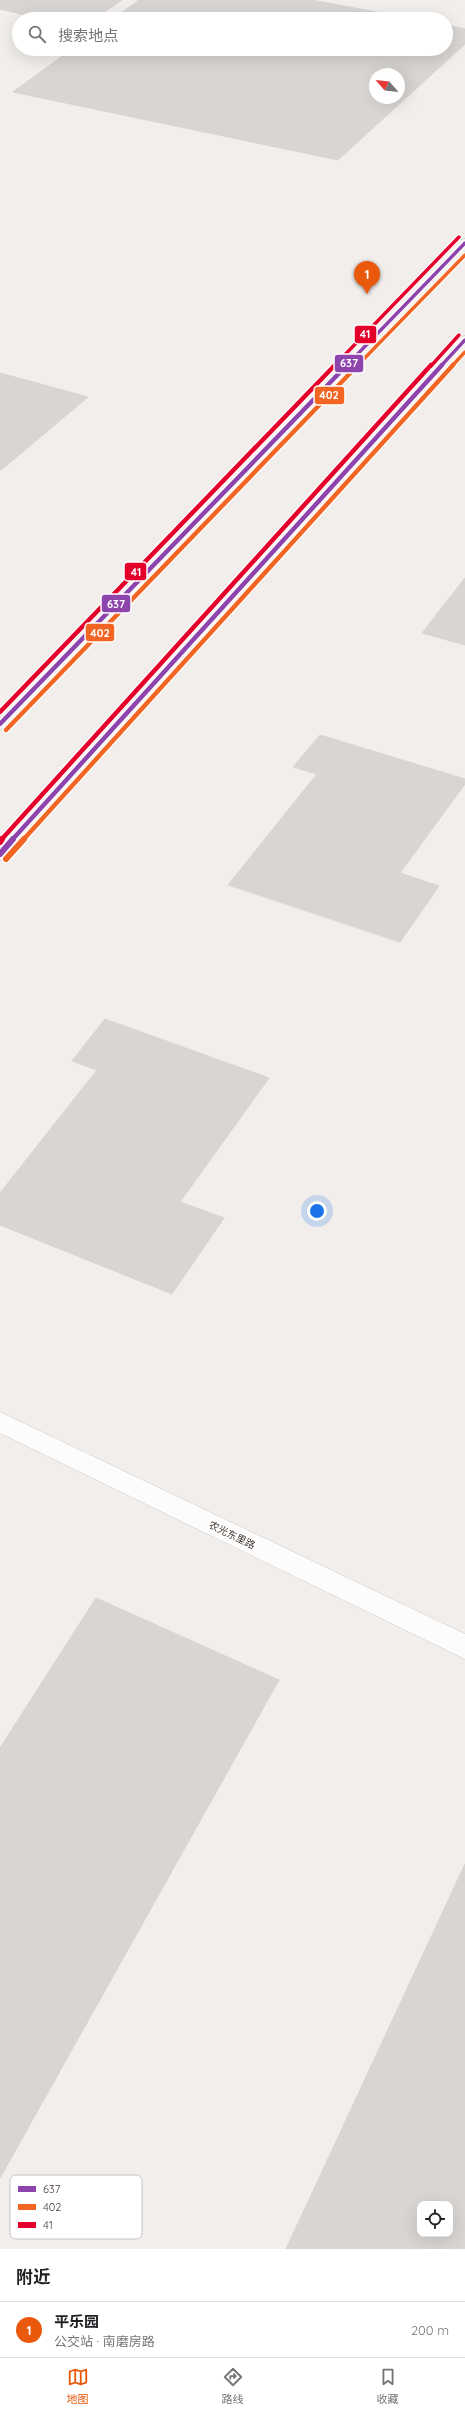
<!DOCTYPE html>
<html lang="zh">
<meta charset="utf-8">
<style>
body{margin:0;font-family:Quicksand,"Noto Sans SC",sans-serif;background:#f2f2f2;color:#202124}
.controls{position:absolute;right:12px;bottom:12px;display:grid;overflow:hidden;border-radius:8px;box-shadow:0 4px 16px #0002}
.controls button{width:36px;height:36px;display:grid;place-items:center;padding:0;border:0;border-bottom:1px solid #e0e0e0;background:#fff;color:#202124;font:20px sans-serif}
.compass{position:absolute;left:369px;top:68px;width:36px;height:36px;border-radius:50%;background:#fff;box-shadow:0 4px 16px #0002;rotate:297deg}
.you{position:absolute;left:317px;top:1211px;width:14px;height:14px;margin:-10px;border:3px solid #fff;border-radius:50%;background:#1a73e8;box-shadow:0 0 0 6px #1a73e833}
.badge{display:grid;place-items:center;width:26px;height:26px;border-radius:50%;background:#ea580c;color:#fff;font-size:13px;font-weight:700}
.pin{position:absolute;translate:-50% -33px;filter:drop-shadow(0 1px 2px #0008)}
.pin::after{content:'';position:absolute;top:21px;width:14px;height:12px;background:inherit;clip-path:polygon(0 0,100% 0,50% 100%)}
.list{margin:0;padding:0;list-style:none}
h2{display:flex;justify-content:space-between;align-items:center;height:52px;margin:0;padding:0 16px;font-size:17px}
h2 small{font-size:13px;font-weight:400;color:#757577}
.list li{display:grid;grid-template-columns:26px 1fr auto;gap:12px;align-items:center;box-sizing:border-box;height:56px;padding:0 16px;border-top:1px solid #e0e0e0}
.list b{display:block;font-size:15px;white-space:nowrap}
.list p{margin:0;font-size:13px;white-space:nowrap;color:#757577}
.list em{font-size:13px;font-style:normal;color:#757577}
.icon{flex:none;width:22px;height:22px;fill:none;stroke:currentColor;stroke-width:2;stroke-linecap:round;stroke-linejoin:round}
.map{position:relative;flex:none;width:465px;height:2249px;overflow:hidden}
.search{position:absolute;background:#fff;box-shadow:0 4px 16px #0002;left:12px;right:12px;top:12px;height:44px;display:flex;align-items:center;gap:10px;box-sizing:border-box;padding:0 14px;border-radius:22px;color:#757577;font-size:15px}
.sheet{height:108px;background:#fff}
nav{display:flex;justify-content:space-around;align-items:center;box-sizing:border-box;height:56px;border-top:1px solid #e0e0e0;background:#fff;font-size:11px;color:#757577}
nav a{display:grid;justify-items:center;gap:2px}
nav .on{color:#ea580c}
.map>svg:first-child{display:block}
.building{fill:#d9d5d2;stroke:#d9d4d1;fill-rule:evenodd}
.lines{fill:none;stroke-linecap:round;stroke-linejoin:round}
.minor-casing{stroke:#cecac7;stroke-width:1}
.secondary-casing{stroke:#d2cac3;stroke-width:1}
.minor{fill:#fdfcfc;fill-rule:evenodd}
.secondary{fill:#f7f3ef;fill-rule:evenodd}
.bus-1-far2-casing{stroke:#fff;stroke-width:5.5}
.bus-1-far1-casing{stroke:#fff;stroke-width:7}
.bus-1-casing{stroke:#fff;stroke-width:9}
.bus-2-far2-casing{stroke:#fff;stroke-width:5.5}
.bus-2-far1-casing{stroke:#fff;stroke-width:7}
.bus-2-casing{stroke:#fff;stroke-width:9}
.bus-3-far2-casing{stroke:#fff;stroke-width:5.5}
.bus-3-far1-casing{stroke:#fff;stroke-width:7}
.bus-3-casing{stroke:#fff;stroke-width:9}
.bus-1-far2{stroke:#8e44ad;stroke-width:3.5}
.bus-1-far1{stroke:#8e44ad;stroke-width:4.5}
.bus-1{stroke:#8e44ad;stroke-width:6}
.bus-2-far2{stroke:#f26522;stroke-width:3.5}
.bus-2-far1{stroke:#f26522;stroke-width:4.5}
.bus-2{stroke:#f26522;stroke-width:6}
.bus-3-far2{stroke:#e4002b;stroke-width:3.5}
.bus-3-far1{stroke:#e4002b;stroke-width:4.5}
.bus-3{stroke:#e4002b;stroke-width:6}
.labels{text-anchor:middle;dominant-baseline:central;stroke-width:3;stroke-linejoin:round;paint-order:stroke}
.street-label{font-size:10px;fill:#483c36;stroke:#fff}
.key{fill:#fff;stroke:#c8c4c3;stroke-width:1}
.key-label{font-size:11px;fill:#483c36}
.line-badge{stroke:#fff;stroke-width:1.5}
.badge-label{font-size:11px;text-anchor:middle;font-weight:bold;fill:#fff}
</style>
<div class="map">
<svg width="465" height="2249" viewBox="0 0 465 2249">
<rect width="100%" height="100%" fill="#f1eeeb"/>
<!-- building -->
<path class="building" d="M0 0H122L94 19H24L29 16 0 9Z
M139 0H312L413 19H113Z
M446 25 465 29V44L338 160 13 92 72 49H446ZM375 74H399V98H375Z
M0 373 88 397 0 471Z
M465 578V645L422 633Z
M320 735 465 779V784L400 873 439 886 400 942 228 885 317 774 293 767Z
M105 1019 269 1078 180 1202 224 1218 172 1294 0 1225V1193L97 1070 72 1061Z
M96 1598 279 1680 0 2178V1748Z
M465 1864V2249H286ZM420 2204H450V2234H420Z"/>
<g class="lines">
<!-- minor casing -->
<g class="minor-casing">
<path id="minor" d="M0 1412 465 1634V1659L0 1433Z"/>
</g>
<!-- secondary casing -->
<g class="secondary-casing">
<path id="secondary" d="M465 239V251L6 728 0 729V713L460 240Z
M465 336V349L7 858 0 860V842L460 337Z"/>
</g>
<!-- minor -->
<use href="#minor" class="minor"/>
<!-- secondary -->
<use href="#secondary" class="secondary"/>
<!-- bus-1-far2 casing -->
<g class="bus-1-far2-casing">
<path id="bus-1-far2" d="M346 366 465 243
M441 366 465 340"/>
</g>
<!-- bus-1-far1 casing -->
<g class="bus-1-far1-casing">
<path id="bus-1-far1" d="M0 724 347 365
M12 840 442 365"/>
</g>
<!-- bus-1 casing -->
<g class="bus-1-casing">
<path id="bus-1" d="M0 854 13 839"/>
</g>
<!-- bus-2-far2 casing -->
<g class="bus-2-far2-casing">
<path id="bus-2-far2" d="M357 366 465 255
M452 366 465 352"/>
</g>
<!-- bus-2-far1 casing -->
<g class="bus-2-far1-casing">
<path id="bus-2-far1" d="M6 730 358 365
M23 840 453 365"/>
</g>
<!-- bus-2 casing -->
<g class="bus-2-casing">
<path id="bus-2" d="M6 859 24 839"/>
</g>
<!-- bus-3-far2 casing -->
<g class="bus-3-far2-casing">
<path id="bus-3-far2" d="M334 366 459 237
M431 366 459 335"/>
</g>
<!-- bus-3-far1 casing -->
<g class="bus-3-far1-casing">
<path id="bus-3-far1" d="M0 712 335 365
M1 840 431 365"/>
</g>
<!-- bus-3 casing -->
<g class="bus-3-casing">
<path id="bus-3" d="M0 842 2 839"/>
</g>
<!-- bus-1-far2 -->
<use href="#bus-1-far2" class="bus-1-far2"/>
<!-- bus-1-far1 -->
<use href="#bus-1-far1" class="bus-1-far1"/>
<!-- bus-1 -->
<use href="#bus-1" class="bus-1"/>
<!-- bus-2-far2 -->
<use href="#bus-2-far2" class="bus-2-far2"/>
<!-- bus-2-far1 -->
<use href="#bus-2-far1" class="bus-2-far1"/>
<!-- bus-2 -->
<use href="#bus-2" class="bus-2"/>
<!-- bus-3-far2 -->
<use href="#bus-3-far2" class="bus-3-far2"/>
<!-- bus-3-far1 -->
<use href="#bus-3-far1" class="bus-3-far1"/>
<!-- bus-3 -->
<use href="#bus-3" class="bus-3"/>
</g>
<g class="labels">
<!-- street labels -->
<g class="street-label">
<text transform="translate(232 1535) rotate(26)">农光东里路</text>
</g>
</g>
<!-- legend -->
<rect x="10" y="2175" width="132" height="64" rx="6" class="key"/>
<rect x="18" y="2186" width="18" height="6" fill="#8e44ad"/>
<rect x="18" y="2204" width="18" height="6" fill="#f26522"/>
<rect x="18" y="2222" width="18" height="6" fill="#e4002b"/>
<g class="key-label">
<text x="43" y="2193">637</text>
<text x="43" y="2211">402</text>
<text x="43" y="2229">41</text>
</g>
<g class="line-badge">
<rect x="354" y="325" width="23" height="19" rx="4" fill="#e4002b"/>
<rect x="334" y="354" width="30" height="19" rx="4" fill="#8e44ad"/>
<rect x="314" y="386" width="31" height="19" rx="4" fill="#f26522"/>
<rect x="124" y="562" width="23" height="19" rx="4" fill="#e4002b"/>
<rect x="101" y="594" width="30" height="19" rx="4" fill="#8e44ad"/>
<rect x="85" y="623" width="30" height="19" rx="4" fill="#f26522"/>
</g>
<g class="badge-label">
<text x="365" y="338">41</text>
<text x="349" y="367">637</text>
<text x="329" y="399">402</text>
<text x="136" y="576">41</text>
<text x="116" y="608">637</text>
<text x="100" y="637">402</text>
</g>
</svg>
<div class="controls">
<button><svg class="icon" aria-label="locate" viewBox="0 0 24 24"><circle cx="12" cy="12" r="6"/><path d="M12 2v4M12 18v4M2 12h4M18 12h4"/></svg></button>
</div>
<svg class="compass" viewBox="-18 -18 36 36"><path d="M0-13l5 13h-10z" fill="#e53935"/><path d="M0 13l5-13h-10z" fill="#757577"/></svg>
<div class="you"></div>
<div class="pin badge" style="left:367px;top:294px">1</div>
<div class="search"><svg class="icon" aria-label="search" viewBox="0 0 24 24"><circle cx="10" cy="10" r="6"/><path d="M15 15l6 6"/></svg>搜索地点</div>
</div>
<section class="sheet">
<h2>附近<small></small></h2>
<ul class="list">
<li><span class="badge">1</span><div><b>平乐园</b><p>公交站 · 南磨房路</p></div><em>200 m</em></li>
</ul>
</section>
<nav>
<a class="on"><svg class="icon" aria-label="map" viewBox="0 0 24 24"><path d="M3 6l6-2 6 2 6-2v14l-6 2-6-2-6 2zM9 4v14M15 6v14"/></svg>地图</a>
<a><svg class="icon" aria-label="directions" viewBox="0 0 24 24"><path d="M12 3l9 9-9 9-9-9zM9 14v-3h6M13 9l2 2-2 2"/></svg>路线</a>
<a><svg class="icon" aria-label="saved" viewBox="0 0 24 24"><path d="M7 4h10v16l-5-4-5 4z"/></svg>收藏</a>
</nav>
